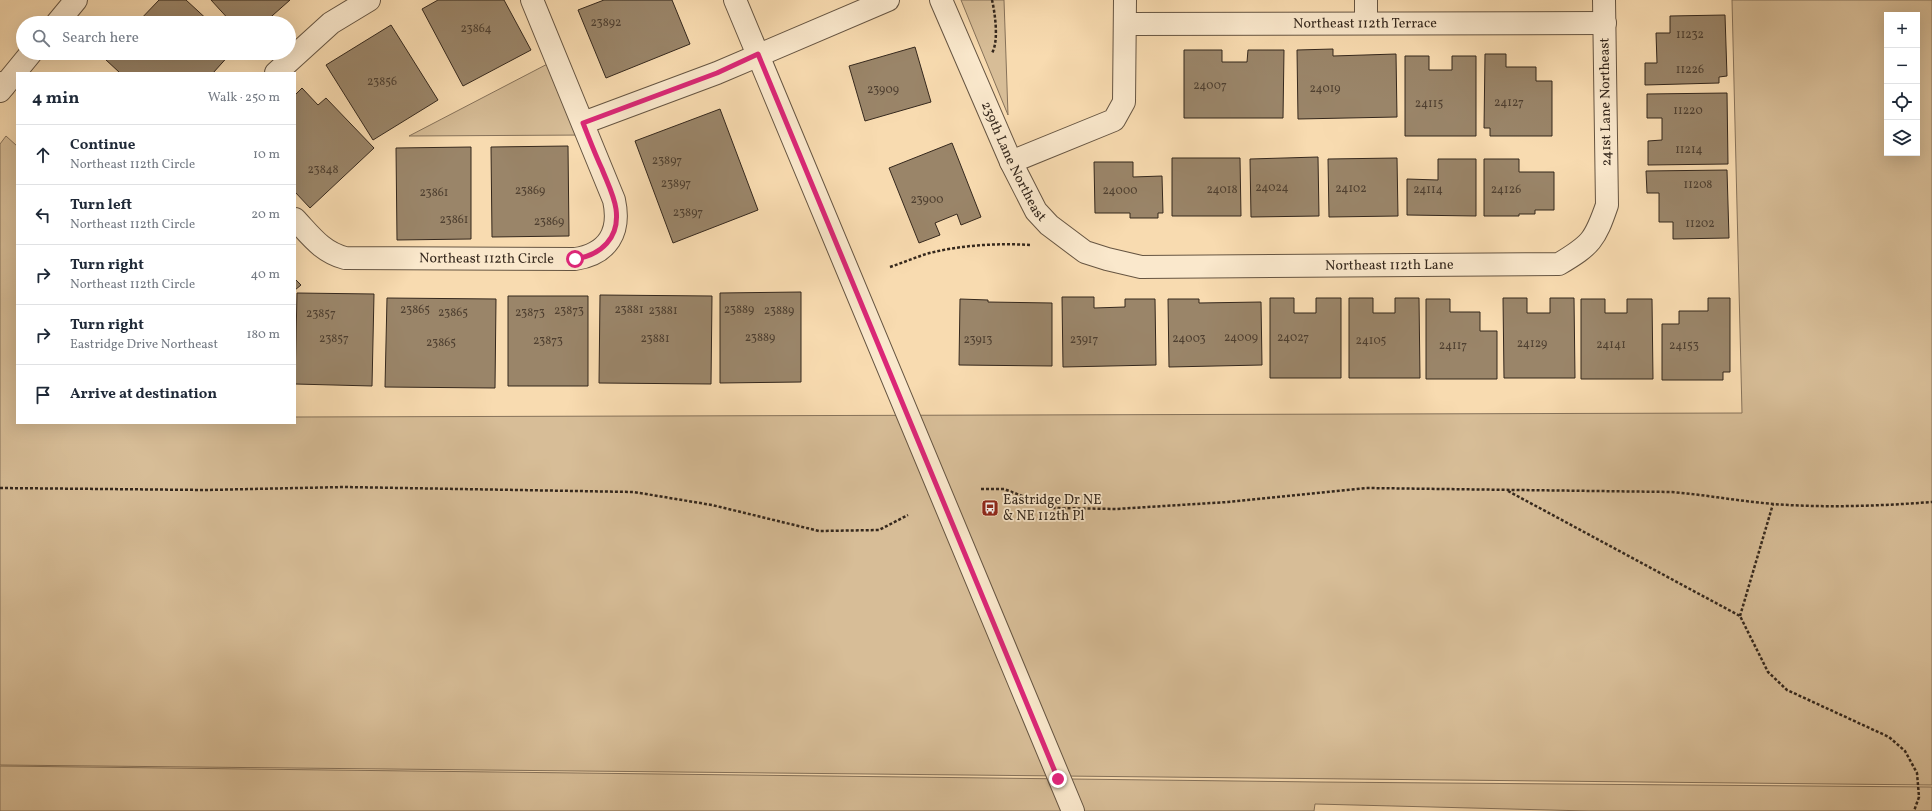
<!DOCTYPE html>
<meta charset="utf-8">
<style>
body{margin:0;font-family:Vollkorn,serif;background:#f2f2f3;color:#1f2937}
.controls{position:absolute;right:12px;top:12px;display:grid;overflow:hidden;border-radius:0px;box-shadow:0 4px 16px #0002}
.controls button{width:36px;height:36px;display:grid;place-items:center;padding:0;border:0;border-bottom:1px solid #e0e1e3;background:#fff;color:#1f2937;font:20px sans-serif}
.stop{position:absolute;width:12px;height:12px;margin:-9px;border:3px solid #db2777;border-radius:50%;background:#fff}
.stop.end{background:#db2777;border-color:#fff;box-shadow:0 1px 4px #0008}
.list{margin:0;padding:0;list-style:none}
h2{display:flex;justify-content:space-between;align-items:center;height:52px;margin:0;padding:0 16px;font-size:17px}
h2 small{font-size:13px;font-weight:400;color:#747a83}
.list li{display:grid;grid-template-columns:26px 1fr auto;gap:12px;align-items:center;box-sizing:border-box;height:60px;padding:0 16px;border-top:1px solid #e0e1e3}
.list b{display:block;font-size:15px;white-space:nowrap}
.list p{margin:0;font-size:13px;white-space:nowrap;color:#747a83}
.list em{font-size:13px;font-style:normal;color:#747a83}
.icon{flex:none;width:22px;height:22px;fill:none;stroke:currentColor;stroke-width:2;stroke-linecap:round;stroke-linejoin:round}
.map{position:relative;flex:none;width:1932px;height:811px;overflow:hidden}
.search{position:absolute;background:#fff;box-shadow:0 4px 16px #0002;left:16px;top:16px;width:280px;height:44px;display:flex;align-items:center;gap:10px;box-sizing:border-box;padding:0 14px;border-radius:22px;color:#747a83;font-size:15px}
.panel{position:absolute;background:#fff;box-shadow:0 4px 16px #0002;left:16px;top:72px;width:280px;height:352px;border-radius:0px}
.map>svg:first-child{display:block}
.green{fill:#d7bd97;stroke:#86725a;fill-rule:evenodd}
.building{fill:#9a8569;stroke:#35281d}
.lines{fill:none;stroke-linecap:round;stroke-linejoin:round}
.minor-casing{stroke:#665542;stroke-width:24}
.tertiary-casing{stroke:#665542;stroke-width:24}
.path{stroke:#35281d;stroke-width:2.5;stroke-dasharray:3 2;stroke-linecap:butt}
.minor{stroke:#fae8cc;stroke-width:22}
.tertiary{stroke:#fae8cc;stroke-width:22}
.route{stroke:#db2777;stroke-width:5}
.labels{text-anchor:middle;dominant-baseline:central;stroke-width:3.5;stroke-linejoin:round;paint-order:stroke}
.number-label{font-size:12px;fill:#4e3f30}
.street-label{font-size:14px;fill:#35281d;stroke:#fae8cc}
.poi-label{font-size:14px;fill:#35281d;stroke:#fae8cc;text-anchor:start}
</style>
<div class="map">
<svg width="1932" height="811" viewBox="0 0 1932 811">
<rect width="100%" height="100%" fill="#f8dbb0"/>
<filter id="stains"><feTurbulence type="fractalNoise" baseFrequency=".005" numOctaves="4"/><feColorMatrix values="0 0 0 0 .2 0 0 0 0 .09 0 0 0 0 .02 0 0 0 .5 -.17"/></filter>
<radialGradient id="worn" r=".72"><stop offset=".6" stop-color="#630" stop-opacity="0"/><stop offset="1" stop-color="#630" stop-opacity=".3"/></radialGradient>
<!-- green -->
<path class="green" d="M961 0H1004L1008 115Z
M1732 0H1932V785L0 765V144L6 136 17 146V423H295V417L1742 413ZM1887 15H1917V153H1887Z
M557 59 588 135 409 136Z
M0 766 1318 782 1932 787V811H1588L1315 804 1314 811H0Z"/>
<!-- building -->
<path class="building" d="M159 0H186L211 23H137Z
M211 0H290L264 23H232Z
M438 0H504L531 50 463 86 422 9Z
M604 0H672L690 44 606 78 578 10Z
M1725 15 1727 76 1719 77V83L1645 85V63H1657L1656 33H1670V16Z
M391 25 438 100 373 140 326 65Z
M915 47 931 102 865 121 849 66Z
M1333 49V56L1396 54 1397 117 1298 119 1297 50Z
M1184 50H1222V62H1247L1248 50H1284L1283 118H1184Z
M110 53H231L213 73H120L105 59Z
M1485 54H1506V67H1536V81H1552V136H1490V128H1484Z
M1405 56H1429V70H1452V56H1476V136H1405Z
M302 88 318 105 326 98 374 148 310 208 295 192V95Z
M1727 93 1728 164 1648 165V141L1662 140V118H1647V94Z
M720 109 758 210 673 243 635 141Z
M952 143 981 217 961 225 957 214 935 223 940 235 919 243 889 168Z
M568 146 569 236 492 237 491 147Z
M471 147V239L397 240 396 148Z
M1318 157 1319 216 1251 217 1250 159Z
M1172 158H1240L1241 216H1172Z
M1397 158 1398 216 1329 217 1328 159Z
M1438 159H1476V216L1407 215V179L1438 180Z
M1484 159H1519V172H1554V210H1535V214H1519V216H1484Z
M1094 162H1133V177L1162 176 1163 213H1158V218H1130V213H1095Z
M1727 170 1729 238 1673 239V222H1659V193H1647L1646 171Z
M295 279 301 285 295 290Z
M801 292V382L720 383V293Z
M297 293 374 294 372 386 295 384Z
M600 295 712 296 711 384 599 383Z
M508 296H588V386H508Z
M1062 297H1094V308L1125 307V299H1155L1156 365 1063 367Z
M387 298 496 299 495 388 385 387Z
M1270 298H1294V313H1316V298H1341V378H1270Z
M1349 298H1373V313H1395V298H1419L1420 378H1349Z
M1503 298H1527V313H1550V298H1574L1575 378H1504Z
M1708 298H1730V372H1723V380H1662V324H1679V311H1708Z
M960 299 988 300V302L1052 303V366L959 365Z
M1168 299H1199V303L1261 302 1262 365 1169 367Z
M1426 299H1450V312H1480V331H1497V379H1426Z
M1581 299H1605V313H1627V299H1652L1653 379H1581Z"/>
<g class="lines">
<!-- minor casing -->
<g class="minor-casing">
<g id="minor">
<path d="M735 0 1073 811"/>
<path id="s1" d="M941 0 1011 162 1036 211 1049 225 1085 252 1107 259 1141 267 1559 264C1591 245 1595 240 1607 205L1604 0"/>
<path d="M1366 0V23"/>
<path d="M57 23 76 0"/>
<path id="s2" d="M1126 24 1605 23"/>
<path d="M276 73 331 23 369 0"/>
<path d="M0 91 31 53"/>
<path d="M583 123 717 73 888 0"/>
<path d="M1011 162 1114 120 1124 102 1125 0"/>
<path id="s3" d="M295 219C311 236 322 252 345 258L575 259C608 254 621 232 614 200L532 0"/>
</g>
</g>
<!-- tertiary casing -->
<g class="tertiary-casing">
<path id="tertiary" d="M0 83 4 86"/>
</g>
<!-- path -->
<path class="path" d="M992 0C995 13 999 41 992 53
M890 267C902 263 914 258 926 254 959 245 997 243 1031 245
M0 488 206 490 344 487 634 492 712 505 819 531 879 530 908 515
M981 489H1004L1054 508 1116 509 1228 502 1366 488 1672 492C1706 495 1739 501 1773 504 1825 508 1880 506 1932 502
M1508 491 1740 616 1768 672 1787 690 1889 737 1905 751 1917 773 1919 797 1914 811
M1740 616 1773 504"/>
<!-- minor -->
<use href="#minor" class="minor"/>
<!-- tertiary -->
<use href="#tertiary" class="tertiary"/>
</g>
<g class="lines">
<!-- route -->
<path class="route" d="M575 259C601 255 620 238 616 209 614 195 607 182 602 169 595 154 589 138 583 123L717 73 758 54 1058 779"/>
</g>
<!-- icons -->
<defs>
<g id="bus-square" transform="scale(0.9)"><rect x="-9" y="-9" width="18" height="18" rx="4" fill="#8f2418" stroke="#fae8cc"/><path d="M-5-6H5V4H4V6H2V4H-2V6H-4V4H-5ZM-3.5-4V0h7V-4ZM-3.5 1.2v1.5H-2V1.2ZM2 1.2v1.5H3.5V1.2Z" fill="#fff"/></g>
</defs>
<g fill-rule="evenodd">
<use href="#bus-square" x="990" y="508"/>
</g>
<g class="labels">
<!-- number labels -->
<g class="number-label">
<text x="606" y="23">23892</text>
<text x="476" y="29">23864</text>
<text x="1690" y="35">11232</text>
<text x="1690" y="70">11226</text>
<text x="382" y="82">23856</text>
<text x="1210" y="86">24007</text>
<text x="1325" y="89">24019</text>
<text x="883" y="90">23909</text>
<text x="1509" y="103">24127</text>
<text x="1429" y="104">24115</text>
<text x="1688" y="111">11220</text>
<text x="1689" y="150">11214</text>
<text x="667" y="161">23897</text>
<text x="323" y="170">23848</text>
<text x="676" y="184">23897</text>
<text x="1698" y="185">11208</text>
<text x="1272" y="188">24024</text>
<text x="1351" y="189">24102</text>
<text x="1222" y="190">24018</text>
<text x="1428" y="190">24114</text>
<text x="1506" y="190">24126</text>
<text x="530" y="191">23869</text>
<text x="1120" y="191">24000</text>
<text x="434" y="193">23861</text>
<text x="927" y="200">23900</text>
<text x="688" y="213">23897</text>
<text x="454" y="220">23861</text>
<text x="549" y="222">23869</text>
<text x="1700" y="224">11202</text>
<text x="415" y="310">23865</text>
<text x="629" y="310">23881</text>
<text x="739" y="310">23889</text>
<text x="569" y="311">23873</text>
<text x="663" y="311">23881</text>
<text x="779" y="311">23889</text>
<text x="453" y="313">23865</text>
<text x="530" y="313">23873</text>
<text x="321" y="314">23857</text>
<text x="760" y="338">23889</text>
<text x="1241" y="338">24009</text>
<text x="1293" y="338">24027</text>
<text x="334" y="339">23857</text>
<text x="655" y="339">23881</text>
<text x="1189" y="339">24003</text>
<text x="978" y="340">23913</text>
<text x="1084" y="340">23917</text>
<text x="548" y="341">23873</text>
<text x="1371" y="341">24105</text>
<text x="441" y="343">23865</text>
<text x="1532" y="344">24129</text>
<text x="1611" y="345">24141</text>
<text x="1453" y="346">24117</text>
<text x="1684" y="346">24153</text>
</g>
<!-- street labels -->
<g class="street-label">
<text stroke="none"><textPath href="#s2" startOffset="239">Northeast 112th Terrace</textPath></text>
<text transform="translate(1606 102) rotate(-91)">241st Lane Northeast</text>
<text stroke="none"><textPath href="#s1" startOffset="177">239th Lane Northeast</textPath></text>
<text stroke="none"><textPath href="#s3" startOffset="206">Northeast 112th Circle</textPath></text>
<text stroke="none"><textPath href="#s1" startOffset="602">Northeast 112th Lane</textPath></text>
</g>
<!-- poi labels -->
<g class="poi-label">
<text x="1003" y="500">Eastridge Dr NE<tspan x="1003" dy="16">&amp; NE 112th Pl</tspan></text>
</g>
</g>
<rect width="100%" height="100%" filter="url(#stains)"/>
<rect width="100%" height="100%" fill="url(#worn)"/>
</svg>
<div class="controls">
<button>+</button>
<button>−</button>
<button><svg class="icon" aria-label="locate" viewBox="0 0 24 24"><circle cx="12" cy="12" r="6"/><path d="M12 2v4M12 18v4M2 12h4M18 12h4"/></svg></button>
<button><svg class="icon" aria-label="layers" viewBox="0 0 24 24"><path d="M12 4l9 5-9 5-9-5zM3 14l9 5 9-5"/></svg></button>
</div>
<div class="stop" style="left:575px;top:259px"></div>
<div class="stop end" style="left:1058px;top:779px"></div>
<div class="search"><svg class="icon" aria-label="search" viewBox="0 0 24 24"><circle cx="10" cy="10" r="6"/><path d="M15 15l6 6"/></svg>Search here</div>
<section class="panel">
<h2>4 min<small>Walk · 250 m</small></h2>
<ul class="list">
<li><svg class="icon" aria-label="ahead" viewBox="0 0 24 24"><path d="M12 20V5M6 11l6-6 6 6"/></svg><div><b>Continue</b><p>Northeast 112th Circle</p></div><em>10 m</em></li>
<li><svg class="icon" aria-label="left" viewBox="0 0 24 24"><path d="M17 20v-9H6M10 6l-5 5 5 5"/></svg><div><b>Turn left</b><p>Northeast 112th Circle</p></div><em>20 m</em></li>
<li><svg class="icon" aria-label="right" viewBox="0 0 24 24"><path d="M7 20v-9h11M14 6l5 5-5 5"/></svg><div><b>Turn right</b><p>Northeast 112th Circle</p></div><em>40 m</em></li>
<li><svg class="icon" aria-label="right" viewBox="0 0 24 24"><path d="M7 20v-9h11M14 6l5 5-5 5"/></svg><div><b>Turn right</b><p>Eastridge Drive Northeast</p></div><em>180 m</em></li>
<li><svg class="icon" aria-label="arrive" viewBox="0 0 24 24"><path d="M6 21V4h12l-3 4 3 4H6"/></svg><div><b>Arrive at destination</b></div></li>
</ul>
</section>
</div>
